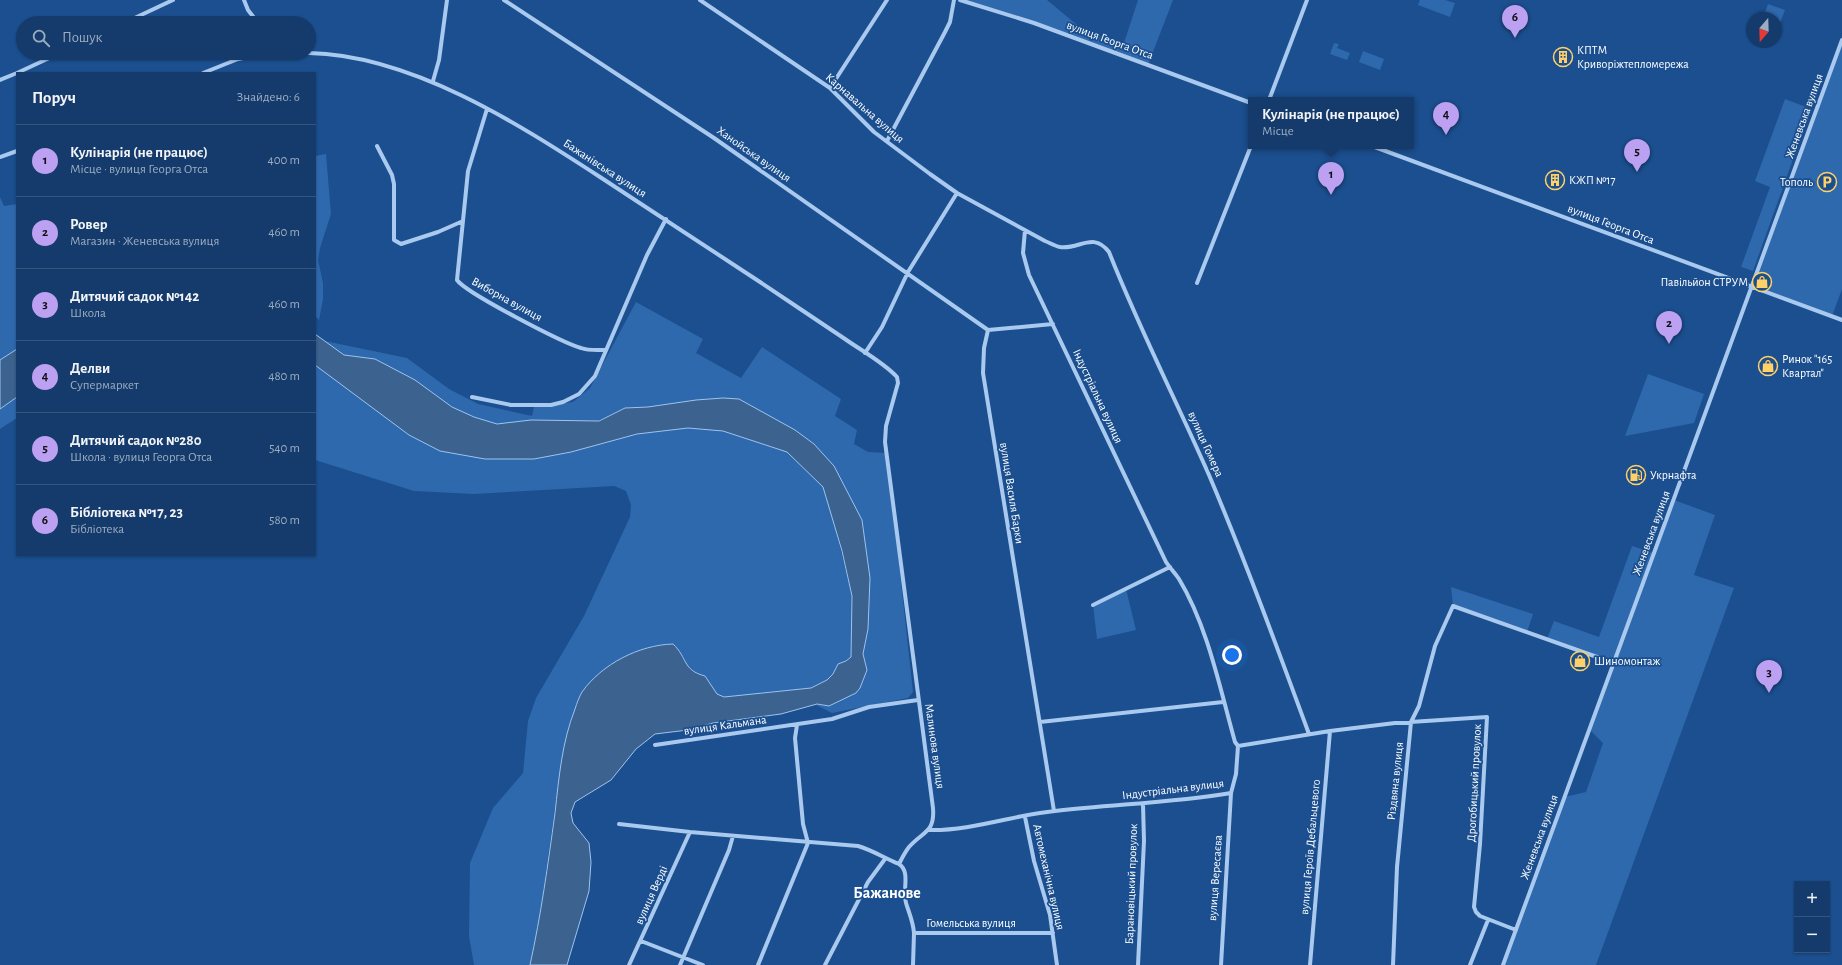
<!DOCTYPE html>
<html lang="uk">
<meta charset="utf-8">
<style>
body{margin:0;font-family:"Alegreya Sans",sans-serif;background:#1d4271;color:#f1f3f6}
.controls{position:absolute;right:12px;bottom:12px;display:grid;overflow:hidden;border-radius:0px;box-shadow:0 1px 3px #0004}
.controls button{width:36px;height:36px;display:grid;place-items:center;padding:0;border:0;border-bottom:1px solid #33557e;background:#143b6b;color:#f1f3f6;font:20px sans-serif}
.compass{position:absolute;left:1746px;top:12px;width:36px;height:36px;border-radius:50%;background:#143b6b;box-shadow:0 1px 3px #0004;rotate:199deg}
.you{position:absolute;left:1232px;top:655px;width:14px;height:14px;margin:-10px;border:3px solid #fff;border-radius:50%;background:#1a73e8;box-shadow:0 0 0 6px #1a73e833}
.badge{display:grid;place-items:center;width:26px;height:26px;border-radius:50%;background:#bca0f2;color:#111;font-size:13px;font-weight:700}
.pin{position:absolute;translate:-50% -33px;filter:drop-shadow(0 1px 2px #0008)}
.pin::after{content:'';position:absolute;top:21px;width:14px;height:12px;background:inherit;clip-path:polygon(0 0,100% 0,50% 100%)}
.popup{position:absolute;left:1248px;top:97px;width:166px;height:52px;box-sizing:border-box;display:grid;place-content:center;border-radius:0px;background:#143b6b;filter:drop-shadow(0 1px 3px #0005);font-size:13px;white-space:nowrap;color:#9dadc1}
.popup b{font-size:15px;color:#f1f3f6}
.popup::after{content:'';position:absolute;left:50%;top:100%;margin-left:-8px;border:8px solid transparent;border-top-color:#143b6b}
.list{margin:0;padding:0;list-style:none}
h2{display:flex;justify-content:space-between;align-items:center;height:52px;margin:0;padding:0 16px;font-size:17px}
h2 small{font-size:13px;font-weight:400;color:#9dadc1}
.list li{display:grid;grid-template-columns:26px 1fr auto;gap:12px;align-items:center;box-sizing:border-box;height:72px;padding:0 16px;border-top:1px solid #33557e}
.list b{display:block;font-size:15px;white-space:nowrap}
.list p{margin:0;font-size:13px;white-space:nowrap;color:#9dadc1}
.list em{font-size:13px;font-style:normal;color:#9dadc1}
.icon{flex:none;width:22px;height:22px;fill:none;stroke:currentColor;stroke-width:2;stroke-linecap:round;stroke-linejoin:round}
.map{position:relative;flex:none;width:1842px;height:965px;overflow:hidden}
.search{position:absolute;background:#143b6b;box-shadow:0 1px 3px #0004;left:16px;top:16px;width:300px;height:44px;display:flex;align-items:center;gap:10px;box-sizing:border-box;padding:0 14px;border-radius:22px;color:#9dadc1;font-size:15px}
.panel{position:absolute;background:#143b6b;box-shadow:0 1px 3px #0004;left:16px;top:72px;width:300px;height:484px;border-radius:0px}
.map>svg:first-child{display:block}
.green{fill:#2e69ad;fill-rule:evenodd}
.water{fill:#3c6290;stroke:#9cc4f0}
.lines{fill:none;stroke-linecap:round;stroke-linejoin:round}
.street{stroke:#a9c9ee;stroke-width:4}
.labels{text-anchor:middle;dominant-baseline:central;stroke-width:3.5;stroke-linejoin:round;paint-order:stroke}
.street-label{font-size:12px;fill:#fff;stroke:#1b4f8f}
.poi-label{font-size:12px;fill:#fff;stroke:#1b4f8f;text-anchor:start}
.district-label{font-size:16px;font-weight:bold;fill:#fff;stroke:#1b4f8f}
</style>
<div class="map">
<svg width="1842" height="965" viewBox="0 0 1842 965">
<rect width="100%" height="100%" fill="#1b4f8f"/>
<!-- green -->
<path class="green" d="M960 0H1047L1082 29 1123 46 1138 0H1173L1148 65 1034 23Z
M1420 0H1445L1455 3 1450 17 1418 5Z
M1768 4 1785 10 1776 33V18H1763Z
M1842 40V289L1832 316 1752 287Z
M1334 43 1339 44 1337 48 1350 53 1347 60 1330 54Z
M1363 51 1384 59 1380 70 1359 62Z
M1785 99 1811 109 1753 271 1741 267 1770 187 1755 181Z
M326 154 331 214 320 248 318 260 323 283V299L319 320 315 316V156Z
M0 197 4 206 17 204V349L0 360Z
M636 302 703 339 696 353 741 378 762 347 841 399 835 416 857 430 854 444 868 452 887 453 913 692 908 698 832 713 816 705H829L856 693 860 688 867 670 863 654 868 629 870 578 862 520 849 496 834 523 852 596 851 657 846 661 838 664 833 674 827 680 811 688 760 693 749 697 691 699 556 800 539 923 530 965H474L469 936 470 863 493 808 523 773 528 721 536 698 584 616 630 517 631 505 626 491 614 486 474 494 414 491 315 460V339L407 358 449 389 478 404 532 416 534 407 573 402 590 388ZM648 407 681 428 637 434 600 444 597 421 625 408Z
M1648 374 1704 394 1694 423 1625 436Z
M17 397V418L0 429V409Z
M1674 500 1715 515 1694 575 1734 588 1596 965H1503L1565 797 1586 792 1603 743 1590 730 1614 663 1547 639 1554 621 1599 637 1632 546 1654 553Z
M1451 587 1533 614 1527 632 1453 606Z
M1126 589 1136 630 1097 639 1093 605Z"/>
<!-- water -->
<path class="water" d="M315 334 344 355 375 359 415 380 452 407 474 417 497 424 531 420 599 421 625 408 648 407 696 400 723 398 739 399 795 430 814 444 834 466 862 520 870 578 868 629 863 654 867 670 860 688 856 693 829 706 817 704 781 714 713 723 688 730 655 734 636 749 611 780 575 802 571 813 573 823 589 843 591 862 589 891 567 965H530C541 915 548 864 555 813 559 777 562 742 575 709 577 703 579 697 582 692 602 664 639 645 673 644 688 658 682 670 705 676L717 694 724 697 811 688 827 680 833 674 838 664 846 661 851 657 852 596 842 551 823 487 787 452 723 431 688 428 637 434 571 452 534 459H485L440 451 409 435 315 365Z
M17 349V397L0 409V360Z"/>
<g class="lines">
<!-- street -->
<path class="street" d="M244 0 248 10 258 23
M504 0 714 138 988 330
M700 0 830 88 874 132 930 174 957 193 1045 241C1050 243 1055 246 1060 247 1079 250 1093 231 1109 252 1139 328 1176 400 1209 475 1245 560 1277 647 1309 734
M960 0 1034 23 1251 103
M124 23 173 0
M309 53C411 55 517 123 600 177 654 212 707 247 760 282 788 301 817 320 845 339 862 351 883 362 897 377L898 383 886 426 885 442 933 808C935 833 923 831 909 847 905 852 902 858 899 864 884 858 872 850 858 846L690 832 619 824
M17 73 60 53
M203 73 238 59 270 53
M0 80 17 73
M433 81 439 60 447 0
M830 88 887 0
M1269 100 1307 0
M487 109 468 171 457 280C466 293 563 343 581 348 589 351 597 350 606 350
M887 141 945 32 950 22 954 0
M377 146 392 175 394 184V240L401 244 438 232 463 221
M1372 146 1842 320
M0 157 17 151
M1197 283 1251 146
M1053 324 988 330 984 348 983 373 1054 811
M865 353 882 327 908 272 957 193
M472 397 511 405H551L563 402 579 394 595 376 647 255 666 219
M1093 605 1170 567
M1040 722 1223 702
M655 745 832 719 869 707 918 700
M1238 746 1330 731 1395 723 1487 717 1480 844 1474 907 1476 912 1480 916 1516 930
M1025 817 1034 861 1050 915 1057 965
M929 830C972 831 1013 815 1055 811 1114 804 1172 803 1231 793L1236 774 1238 746 1235 742C1220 689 1208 627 1179 579 1175 573 1170 568 1166 562L1029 275 1023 253 1025 230
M899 864C911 872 902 890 906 903 909 913 913 921 914 933H1053
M641 941 703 965
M629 965 690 832
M680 965 729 850 733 836
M758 965 808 843 803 824 795 738 797 725
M825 965 868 882 885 859
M913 965 914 933
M1138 965 1144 841 1143 804
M1221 965 1231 793
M1310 965 1330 731
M1393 965 1397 867 1411 722 1419 706 1435 646 1453 606 1614 663
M1470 965 1488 920
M1503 965 1842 40"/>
</g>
<!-- icons -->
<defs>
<g id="building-ring" transform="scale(1)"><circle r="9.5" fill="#1b4f8f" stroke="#ffd166" stroke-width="1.5"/><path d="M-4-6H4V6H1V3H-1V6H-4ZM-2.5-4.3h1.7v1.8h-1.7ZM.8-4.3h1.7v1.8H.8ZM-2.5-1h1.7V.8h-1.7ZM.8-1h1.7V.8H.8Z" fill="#ffd166"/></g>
<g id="parking-ring" transform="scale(1)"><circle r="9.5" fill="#1b4f8f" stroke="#ffd166" stroke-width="1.5"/><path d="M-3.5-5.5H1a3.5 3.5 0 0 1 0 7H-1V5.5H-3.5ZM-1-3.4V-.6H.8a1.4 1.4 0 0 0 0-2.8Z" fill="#ffd166"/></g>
<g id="shop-ring" transform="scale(1)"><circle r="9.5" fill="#1b4f8f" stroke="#ffd166" stroke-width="1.5"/><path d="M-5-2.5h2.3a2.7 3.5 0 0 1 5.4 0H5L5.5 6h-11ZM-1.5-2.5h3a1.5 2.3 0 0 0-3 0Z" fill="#ffd166"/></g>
<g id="fuel-ring" transform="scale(1)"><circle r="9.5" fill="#1b4f8f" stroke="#ffd166" stroke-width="1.5"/><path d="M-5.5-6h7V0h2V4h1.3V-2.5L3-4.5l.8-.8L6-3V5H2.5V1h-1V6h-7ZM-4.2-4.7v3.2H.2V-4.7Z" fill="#ffd166"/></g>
</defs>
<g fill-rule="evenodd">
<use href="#building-ring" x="1563" y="57"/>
<use href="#building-ring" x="1555" y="180"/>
<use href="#parking-ring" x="1827" y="182"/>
<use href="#shop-ring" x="1762" y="282"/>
<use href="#shop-ring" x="1768" y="366"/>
<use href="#fuel-ring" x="1636" y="475"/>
<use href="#shop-ring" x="1580" y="661"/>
</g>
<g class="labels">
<!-- street labels -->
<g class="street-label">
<text transform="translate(1110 40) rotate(20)">вулиця Георга Отса</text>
<text transform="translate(865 108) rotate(41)">Карнавальна вулиця</text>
<text transform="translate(1804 116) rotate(-70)">Женевська вулиця</text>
<text transform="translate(754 154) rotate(35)">Ханойська вулиця</text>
<text transform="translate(605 168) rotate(33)">Бажанівська вулиця</text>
<text transform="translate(1611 224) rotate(21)">вулиця Георга Отса</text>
<text transform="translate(507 299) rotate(29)">Виборна вулиця</text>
<text transform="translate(1098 396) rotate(65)">Індустріальна вулиця</text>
<text transform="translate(1206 444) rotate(66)">вулиця Гомера</text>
<text transform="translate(1012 493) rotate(81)">вулиця Василя Барки</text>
<text transform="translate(1651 533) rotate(-70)">Женевська вулиця</text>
<text transform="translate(725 725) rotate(-8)">вулиця Кальмана</text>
<text transform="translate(935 746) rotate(82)">Малинова вулиця</text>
<text transform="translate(1395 781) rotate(-84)">Різдвяна вулиця</text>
<text transform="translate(1474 783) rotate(-87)">Дрогобицький провулок</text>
<text transform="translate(1173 789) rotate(-7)">Індустріальна вулиця</text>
<text transform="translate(1539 837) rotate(-70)">Женевська вулиця</text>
<text transform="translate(1310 847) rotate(-85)">вулиця Героїв Дебальцевого</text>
<text transform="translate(1049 877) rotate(77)">Автомеханічна вулиця</text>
<text transform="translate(1215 878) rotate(-86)">вулиця Вересаєва</text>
<text transform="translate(1131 884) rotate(-88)">Барановіцький провулок</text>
<text transform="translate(651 895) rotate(-66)">вулиця Верді</text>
<text x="971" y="923">Гомельська вулиця</text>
</g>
<!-- poi labels -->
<g class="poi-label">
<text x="1577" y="50">КПТМ<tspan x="1577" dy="14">Криворіжтепломережа</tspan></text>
<text x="1569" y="180">КЖП №17</text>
<text x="1813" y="182" text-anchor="end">Тополь</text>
<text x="1748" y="282" text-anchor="end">Павільйон СТРУМ</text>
<text x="1782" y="359">Ринок "165<tspan x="1782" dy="14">Квартал"</tspan></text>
<text x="1650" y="475">Укрнафта</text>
<text x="1594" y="661">Шиномонтаж</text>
</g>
<!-- district labels -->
<g class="district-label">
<text x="887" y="893">Бажанове</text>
</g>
</g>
</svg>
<div class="controls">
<button>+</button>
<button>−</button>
</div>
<svg class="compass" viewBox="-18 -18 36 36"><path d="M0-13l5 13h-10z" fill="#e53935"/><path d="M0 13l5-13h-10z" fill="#9dadc1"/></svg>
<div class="you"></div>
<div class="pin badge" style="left:1331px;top:195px">1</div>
<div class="popup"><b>Кулінарія (не працює)</b>Місце</div>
<div class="pin badge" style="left:1669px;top:344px">2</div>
<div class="pin badge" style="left:1769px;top:693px">3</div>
<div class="pin badge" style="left:1446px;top:135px">4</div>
<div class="pin badge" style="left:1637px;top:172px">5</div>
<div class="pin badge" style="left:1515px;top:38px">6</div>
<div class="search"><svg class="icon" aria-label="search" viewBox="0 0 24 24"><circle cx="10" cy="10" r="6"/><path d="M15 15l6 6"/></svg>Пошук</div>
<section class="panel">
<h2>Поруч<small>Знайдено: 6</small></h2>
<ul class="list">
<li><span class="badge">1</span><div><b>Кулінарія (не працює)</b><p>Місце · вулиця Георга Отса</p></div><em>400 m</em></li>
<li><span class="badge">2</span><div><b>Ровер</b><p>Магазин · Женевська вулиця</p></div><em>460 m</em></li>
<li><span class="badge">3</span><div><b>Дитячий садок №142</b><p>Школа</p></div><em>460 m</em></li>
<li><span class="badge">4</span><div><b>Делви</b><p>Супермаркет</p></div><em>480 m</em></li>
<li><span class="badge">5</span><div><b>Дитячий садок №280</b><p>Школа · вулиця Георга Отса</p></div><em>540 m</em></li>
<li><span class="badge">6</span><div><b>Бібліотека №17, 23</b><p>Бібліотека</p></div><em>580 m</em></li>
</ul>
</section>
</div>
